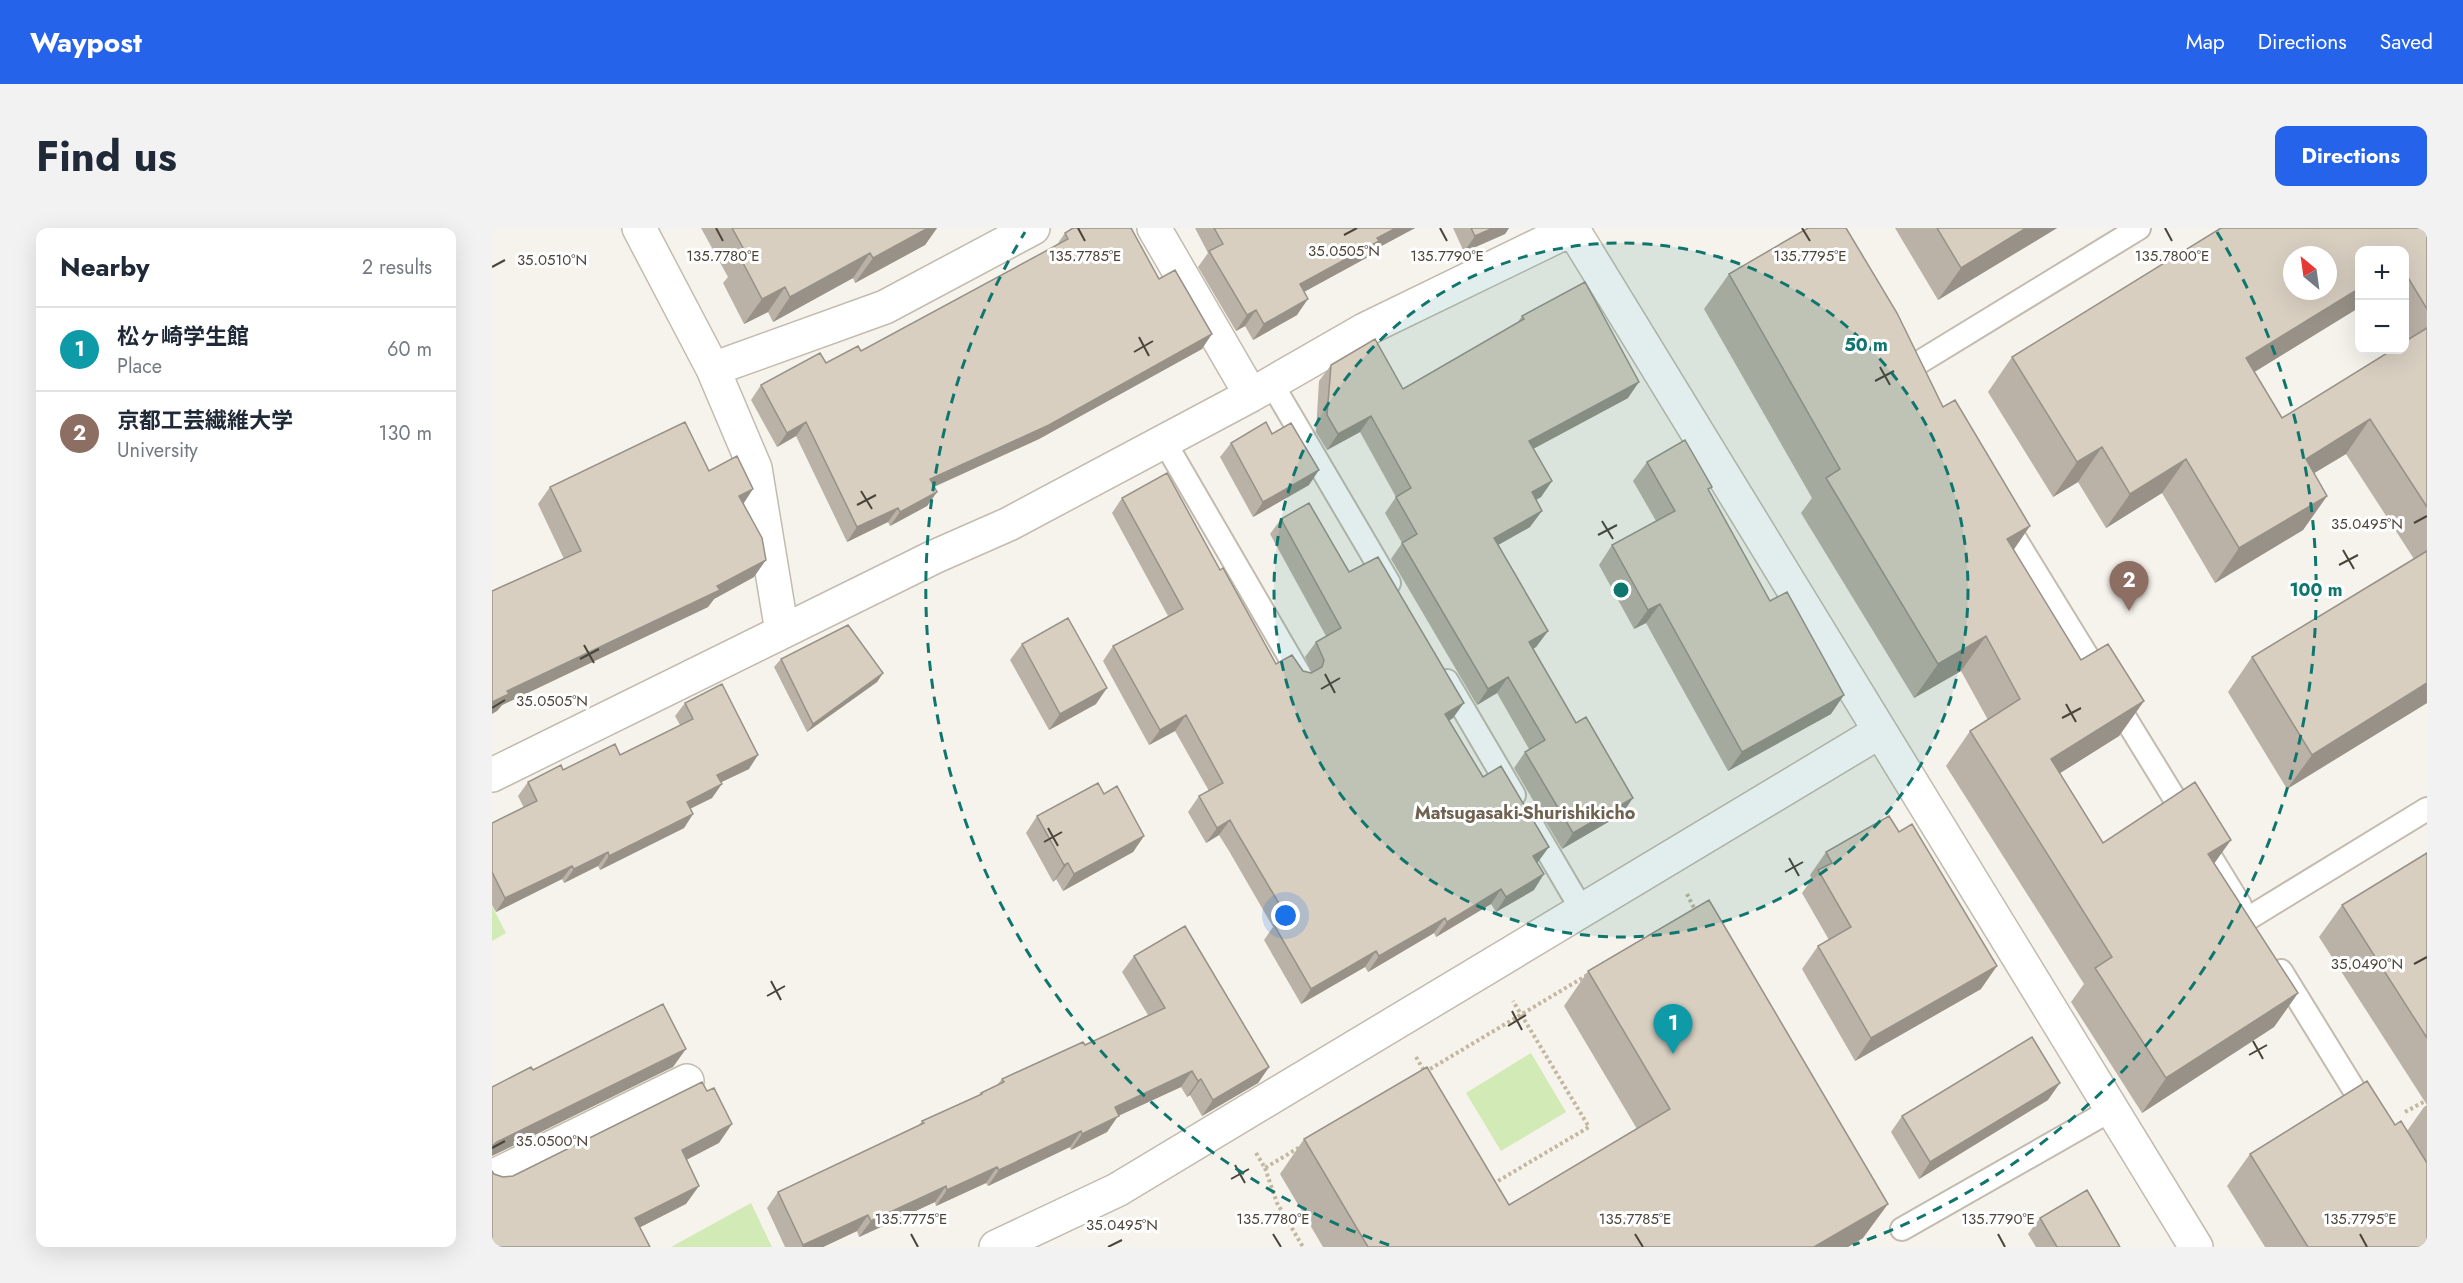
<!DOCTYPE html>
<meta charset="utf-8">
<style>
body{margin:0;font-family:Jost,"Noto Sans JP",sans-serif;background:#f2f2f3;color:#1f2937}
.controls{position:absolute;right:18px;top:18px;display:grid;overflow:hidden;border-radius:12px;box-shadow:0 6px 24px #0002}
.controls button{width:54px;height:54px;display:grid;place-items:center;padding:0;border:0;border-bottom:2px solid #e0e1e3;background:#fff;color:#1f2937;font:30px sans-serif}
.compass{position:absolute;left:1791px;top:18px;width:54px;height:54px;border-radius:50%;background:#fff;box-shadow:0 6px 24px #0002;rotate:331deg}
.you{position:absolute;left:794px;top:688px;width:21px;height:21px;margin:-15px;border:4px solid #fff;border-radius:50%;background:#1a73e8;box-shadow:0 0 0 9px #1a73e833}
.badge{display:grid;place-items:center;width:39px;height:39px;border-radius:50%;background:#2563eb;color:#fff;font-size:20px;font-weight:700}
.pin{position:absolute;translate:-50% -50px;filter:drop-shadow(0 2px 3px #0008)}
.pin::after{content:'';position:absolute;top:32px;width:21px;height:18px;background:inherit;clip-path:polygon(0 0,100% 0,50% 100%)}
.list{margin:0;padding:0;list-style:none}
h2{display:flex;justify-content:space-between;align-items:center;height:78px;margin:0;padding:0 24px;font-size:26px}
h2 small{font-size:20px;font-weight:400;color:#747a83}
.list li{display:grid;grid-template-columns:39px 1fr auto;gap:18px;align-items:center;box-sizing:border-box;height:84px;padding:0 24px;border-top:2px solid #e0e1e3}
.list b{display:block;font-size:22px;white-space:nowrap}
.list p{margin:0;font-size:20px;white-space:nowrap;color:#747a83}
.list em{font-size:20px;font-style:normal;color:#747a83}
.map{position:relative;flex:none;width:1935px;height:1019px;overflow:hidden;border-radius:12px}
header{display:flex;align-items:center;gap:36px;box-sizing:border-box;height:84px;padding:0 30px;background:#2563eb;color:#fff}
header strong{font-size:28px}
nav{display:flex;gap:33px;margin-inline-start:auto;font-size:21px}
.intro{display:flex;align-items:center;justify-content:space-between;box-sizing:border-box;height:144px;padding:0 36px}
h1{margin:0;font-size:42px}
.button{padding:15px 27px;border-radius:12px;background:#2563eb;color:#fff;font-size:21px;font-weight:700}
main{display:flex;gap:36px;padding:0 36px}
aside{flex:1;background:#fff;border-radius:12px;box-shadow:0 6px 24px #0002}
.map>svg:first-child{display:block}
.green{fill:#d2eab5}
.lines{fill:none;stroke-linecap:round;stroke-linejoin:round}
.service-casing{stroke:#c2bbae;stroke-width:26}
.minor-casing{stroke:#c2bbae;stroke-width:36}
.path{stroke:#c4b79f;stroke-width:4;stroke-dasharray:3 3;stroke-linecap:butt}
.service{stroke:#fff;stroke-width:22}
.minor{stroke:#fff;stroke-width:33}
.wall{fill:#bab2a6;fill-rule:evenodd}
.shaded-wall{fill:#979187}
.building{fill:#d8cfc1;stroke:#979187;stroke-width:1.5;fill-rule:evenodd}
.ticks{fill:none;stroke:#4b4439;stroke-width:2}
.ring{fill:none;stroke:#0f766e;stroke-width:3;stroke-dasharray:10 8}
.labels{text-anchor:middle;dominant-baseline:central;stroke-width:6;stroke-linejoin:round;paint-order:stroke}
.neighbourhood-label{font-size:18px;font-weight:bold;fill:#6e6250;stroke:#fff}
.ticks-label{font-size:15px;text-anchor:middle;fill:#4b4439;stroke:#fff;stroke-width:6;stroke-linejoin:round;paint-order:stroke}
.centre{fill:#0f766e;stroke:#fff;stroke-width:3}
.ring-label{font-size:18px;text-anchor:middle;font-weight:bold;fill:#0f766e;stroke:#fff;stroke-width:6;stroke-linejoin:round;paint-order:stroke}
</style>
<header>
<strong>Waypost</strong>
<nav><a>Map</a><a>Directions</a><a>Saved</a></nav>
</header>
<div class="intro"><h1>Find us</h1><a class="button">Directions</a></div>
<main>
<aside>
<h2>Nearby<small>2 results</small></h2>
<ul class="list">
<li><span class="badge" style="background:#0f9aa8">1</span><div><b>松ヶ崎学生館</b><p>Place</p></div><em>60 m</em></li>
<li><span class="badge" style="background:#8d6e63">2</span><div><b>京都工芸繊維大学</b><p>University</p></div><em>130 m</em></li>
</ul>
</aside>
<div class="map">
<svg width="1935" height="1019" viewBox="0 0 1935 1019">
<rect width="100%" height="100%" fill="#f6f3ec"/>
<!-- green -->
<path class="green" d="M0 678 14 705 0 713Z
M1039 825 1074 884 1009 923 974 865Z
M259 975 280 1019H178H179Z"/>
<g class="lines">
<!-- service casing -->
<g class="service-casing">
<path id="service" d="M1418 140 1647 0
M780 156 897 355
M672 213 808 447
M1511 291 1748 677
M955 453 1022 567
M1039 595 1090 682
M1757 690 1935 581
M1789 743 1877 886
M1410 1001 1619 882"/>
</g>
<!-- minor casing -->
<g class="minor-casing">
<path id="minor" d="M147 0 221 141 263 240 290 404
M662 0 759 167
M1080 0 1704 1019
M221 141 393 79 541 0
M0 547 442 329 517 296 759 167 872 102 1080 1
M0 949 195 853
M504 1019 625 962 1387 504"/>
</g>
<!-- path -->
<path class="path" d="M1195 666 1203 682
M924 829 934 846
M933 844 1097 746
M1913 884 1935 872
M764 925 773 940 808 919
M773 940 785 975 811 1019
M1001 956 1097 899 1021 773"/>
<!-- service -->
<use href="#service" class="service"/>
<!-- minor -->
<use href="#minor" class="minor"/>
</g>
<!-- wall -->
<path class="wall" d="M209 0H445L433 17 363 55 361 50 281 94 276 84 252 96 231 55 236 49Z
M703 0H923L880 23 876 29 812 64 805 87 761 112 753 98 744 103 706 39 716 25Z
M961 0H1017L1013 6 972 24Z
M1403 0H1565L1446 72Z
M1935 0V475L1795 561 1736 464 1760 429 1922 331 1854 226 1822 245 1835 268 1811 302 1723 355 1670 265 1614 300 1586 254 1561 269 1496 164 1520 129ZM1868 22H1912V122L1790 190 1762 144 1868 79Z
M573 5 667 51 710 121 547 211 442 259 445 264 435 278 398 298 396 294 355 314 304 208 285 219 259 172 269 157 369 123 564 18Z
M1237 46 1521 322 1589 432 1652 473 1627 508 1568 545 1611 615 1722 635 1806 765 1782 799 1650 885 1579 774 1592 756 1454 538 1478 503 1496 492 1469 443 1422 470 1309 285 1320 270 1212 81Z
M1030 88 1136 170 1041 221 1060 253 1049 269 1044 272 1038 299 1006 317 1056 403 1044 419 1041 421 1130 586 1070 621 1022 540 1033 524 1037 521 1005 465 985 477 899 331 910 315 893 285 904 269 868 204 835 222 824 204 827 153 839 137 911 161 1026 94Z
M780 206 817 257 761 289 728 229 739 215Z
M1155 234 1217 263 1339 486 1236 543 1154 395 1142 401 1107 337 1120 317 1164 293 1141 253Z
M217 243 251 275 262 349 222 371 216 379 10 477 5 483 72 331 46 276 58 259Z
M630 270 728 342 784 436 819 445H820L813 429 824 414 834 408 778 306 789 291 857 344 961 490 957 493 991 549 1046 634 1045 635 1042 662 1004 684 999 676 944 709 942 705 876 744 873 739 809 776 772 712 781 699 737 623 727 607 714 615 696 584 707 568 717 563 683 503 657 517 611 433 621 418 676 388 620 285Z
M530 416 604 476 557 502 518 432Z
M289 431 391 445 385 454 315 504 282 439Z
M193 475 257 541 229 554 220 570 198 581 201 586 192 600 108 642 106 638 72 655 70 651 4 684 0 677V595L32 580 26 568 36 554 71 542 128 527 188 497 183 488Z
M612 566 652 608 641 624 571 663 564 651 561 654 534 605 545 588Z
M1334 624 1489 761 1363 833 1310 741 1326 718 1337 712 1310 665 1320 651 1318 647Z
M1935 625V1019H1773L1735 958 1758 926 1903 897 1915 903 1932 879 1935 877 1827 709 1850 677Z
M642 728 777 839 766 855 710 888 698 867 695 869 689 859 626 888 615 904 579 922 578 919 496 958 494 955 444 978 443 974 367 1009 365 1003 331 1019H293L275 980 286 964 427 897 430 893 487 867 489 865 505 857 510 851 593 817 656 787 630 744Z
M1096 743 1371 1010 1356 1019H831L788 946 812 911 1017 977 1145 901 1072 778Z
M1556 872 1427 951 1399 904 1410 888Z
M1548 990 1628 1019H1544L1536 1006Z"/>
<!-- shaded-wall -->
<path class="shaded-wall" d="M436 0H445L433 17 363 55 381 30Z
M904 0H923L880 23 876 29 797 72 808 56 885 10Z
M1001 0H1017L1013 6 972 24 983 8Z
M1534 0H1565L1446 72 1469 40Z
M378 25 361 50 281 94 298 69Z
M293 59 276 84 252 96 270 71Z
M1868 60V79L1730 164 1754 130Z
M816 71 805 87 761 112 772 96Z
M764 82 753 98 744 103 755 87Z
M720 106 710 121 547 211 428 265 438 251Z
M1147 154 1136 170 1026 229 1037 213Z
M879 188 868 204 835 222 846 206Z
M1878 191 1854 226 1789 265 1814 231Z
M314 194 304 208 285 219 295 205Z
M1610 219 1586 254 1561 269 1585 234Z
M1694 231 1670 265 1614 300 1638 266Z
M827 242 817 257 761 289 771 274Z
M1060 253 1049 269 1028 281 1040 264Z
M261 261 250 278 247 268Z
M445 264 435 278 398 298 408 284Z
M1835 268 1811 302 1723 355 1747 320Z
M406 280 396 294 355 314 365 299Z
M1050 283 1038 299 990 326 1002 310Z
M1538 298 1514 333 1515 311Z
M274 332 262 349 222 371 216 379 10 477 5 483 0 486V474L15 463 225 358Z
M1168 376 1154 395 1142 401 1156 382Z
M1056 403 1044 419 1026 430 1037 414Z
M1494 408 1469 443 1422 470 1446 436Z
M391 445 385 454 315 504 321 496Z
M1016 449 1005 465 985 477 996 461Z
M1935 455V475L1795 561 1820 527Z
M615 460 604 476 557 502 568 486Z
M1352 467 1339 486 1236 543 1250 524Z
M1652 473 1627 508 1535 566 1559 531Z
M972 475 961 490 942 501 953 486Z
M694 487 683 503 657 517 668 502Z
M266 527 257 541 215 561 225 547Z
M230 556 220 570 185 587 195 574Z
M1141 570 1130 586 1070 621 1081 605Z
M201 586 192 600 108 642 117 628Z
M738 592 727 607 714 615 725 600Z
M652 608 641 624 571 663 582 646Z
M1739 612 1714 647 1716 626Z
M1057 619 1046 634 1030 643 1041 628Z
M116 624 106 638 72 655 82 641Z
M576 635 564 651 561 654 572 637Z
M80 638 70 651 4 684 13 670Z
M1052 646 1042 662 1004 684 1014 669Z
M1009 661 999 676 944 709 955 694Z
M953 690 942 705 876 744 887 728Z
M884 723 873 739 809 776 819 761Z
M1505 738 1489 761 1363 833 1379 810Z
M1806 765 1782 799 1650 885 1674 850Z
M194 821 181 839 0 928V918L5 914Z
M777 839 766 855 710 888 721 872Z
M700 843 689 859 626 888 615 904 579 922 590 906 623 879Z
M709 851 698 867 695 869 706 853Z
M1568 855 1556 872 1427 951 1438 934Z
M240 896 227 915 177 941 190 922Z
M589 903 578 919 496 958 507 942Z
M505 939 494 955 444 978 455 962Z
M207 958 194 976 131 1008 143 990Z
M454 958 443 974 367 1009 379 993Z
M1396 976 1371 1010 1356 1019H1322Z
M376 987 365 1003 331 1019H310L311 1017Z"/>
<!-- building -->
<path class="building" d="M240 0H436L381 30 378 25 298 69 293 59 270 71 249 31 255 27Z
M581 0H639L667 51 683 42 720 106 557 197 438 251 445 264 408 284 406 280 365 299 314 194 295 205 269 157 328 125 334 135 366 118 369 123 576 11 573 5Z
M722 0H904L885 10 887 13 808 56 816 71 772 96 764 82 755 87 717 23 731 16Z
M979 0H1001L983 8Z
M1316 0H1354L1405 85 1451 179 1463 172 1538 298 1515 311 1589 432 1616 416 1652 473 1559 531 1611 615 1703 554 1739 612 1716 626 1806 765 1674 850 1603 740 1620 729 1478 503 1528 471 1494 408 1446 436 1334 250 1348 241 1237 46Z
M1445 0H1534L1469 40Z
M1729 0H1935V81L1912 43V22H1868V60L1754 130 1790 190 1900 122H1912V114L1935 100V279L1878 191 1814 231 1835 268 1747 320 1694 231 1638 266 1610 219 1585 234 1520 129ZM1800 27H1836V63H1800Z
M1093 54 1147 154 1037 213 1060 253 1040 264 1050 283 1002 310 1056 403 1037 414 1084 495 1094 489 1141 570 1081 605 1033 524 1053 512 1016 449 996 461 910 315 925 306 904 269 919 260 879 188 846 206 835 187 839 137 883 111 911 161 1032 91 1030 88Z
M193 194 217 243 245 228 261 261 247 268 270 310 274 332 225 358 228 362 15 463 17 466 0 474V363L89 323 58 259Z
M774 194 780 206 799 195 827 242 771 274 739 215Z
M1193 212 1220 259 1216 261 1278 373 1295 364 1352 467 1250 524 1168 376 1156 382 1120 317 1183 283 1155 234Z
M675 245 728 342 731 340 784 436 800 427 811 443 819 445 830 439 832 432 824 414 849 400 789 291 817 275 857 344 886 329 972 475 953 486 991 549 1009 538 1057 619 1041 628 1052 646 1014 669 1009 661 955 694 953 690 887 728 884 723 819 761 782 697 795 689 747 608 738 592 725 600 707 568 731 555 694 487 668 502 621 418 691 381 630 270Z
M1935 323V455L1820 527 1760 429Z
M576 390 615 460 568 486 530 416Z
M356 397 391 445 321 496 289 431Z
M230 456 266 527 225 547 230 556 195 574 201 586 117 628 116 624 82 641 80 638 13 670 0 644V595L45 573 36 554 69 537 71 542 123 516 128 527 201 491 193 475Z
M606 555 612 566 625 558 652 608 582 646 576 635 572 637 545 588Z
M1397 588 1407 604 1420 596 1505 738 1379 810 1326 718 1359 699 1326 642 1340 635 1334 624Z
M1935 625V810L1850 677Z
M1217 672 1396 976 1322 1019H876L812 911 935 839 1017 977 1178 881 1096 743Z
M693 698 777 839 721 872 709 851 706 853 700 843 623 879 627 888 590 906 589 903 507 942 505 939 455 962 454 958 379 993 376 987 311 1017 286 964 432 895 430 893 490 866 489 865 512 854 510 851 591 814 593 817 673 780 642 728Z
M171 776 194 821 5 914 0 918V859L39 839 41 842Z
M1540 809 1568 855 1438 934 1410 888Z
M1875 853 1903 897 1909 893 1935 935V1019H1816L1758 926Z
M210 854 215 863 222 860 240 896 190 922 207 958 143 990 158 1019H0V943L2 946 11 949 21 948Z
M1595 962 1628 1019H1565L1548 990Z"/>
<!-- ticks -->
<path class="ticks" d="M224 0 231 13M586 0 593 13M948 0 955 13M1310 0 1318 13M1673 0 1680 13M852 7 865 0M0 39 13 32M647 109 657 128M642 124 661 113M1388 139 1398 157M1383 153 1402 143M369 263 380 281M365 277 384 267M1110 293 1121 311M1922 295 1935 288M1106 307 1125 297M1851 322 1862 341M1847 337 1866 327M92 417 102 435M88 431 107 421M833 446 843 465M829 461 848 450M1574 476 1584 494M0 480 13 472M1570 490 1589 480M556 600 566 618M552 614 570 604M1297 630 1307 648M1293 644 1311 634M1922 736 1935 729M279 753 289 772M275 768 293 758M1020 783 1030 802M1016 798 1034 787M1761 813 1771 831M1757 827 1775 817M0 920 13 913M743 937 753 955M739 951 757 941M419 1006 426 1019M781 1006 789 1019M1143 1006 1151 1019M1506 1006 1513 1019M1868 1006 1875 1019M616 1019 630 1012"/>
<!-- distance rings -->
<circle cx="1129" cy="362" r="347" fill="#0f766e" fill-opacity=".12"/>
<g class="ring">
<circle cx="1129" cy="362" r="347"/>
<path d="M897 1017A695 695 0 0 1 533 4M1725 4A695 695 0 0 1 1361 1017"/>
</g>
<g class="labels">
<!-- neighbourhood labels -->
<g class="neighbourhood-label">
<text x="1033" y="585">Matsugasaki-Shurishikicho</text>
</g>
</g>
<g class="ticks-label">
<text x="852" y="28">35.0505°N</text>
<text x="231" y="33">135.7780°E</text>
<text x="593" y="33">135.7785°E</text>
<text x="955" y="33">135.7790°E</text>
<text x="1318" y="33">135.7795°E</text>
<text x="1680" y="33">135.7800°E</text>
<text x="60" y="37">35.0510°N</text>
<text x="1875" y="301">35.0495°N</text>
<text x="60" y="478">35.0505°N</text>
<text x="1875" y="741">35.0490°N</text>
<text x="60" y="918">35.0500°N</text>
<text x="419" y="996">135.7775°E</text>
<text x="781" y="996">135.7780°E</text>
<text x="1143" y="996">135.7785°E</text>
<text x="1506" y="996">135.7790°E</text>
<text x="1868" y="996">135.7795°E</text>
<text x="630" y="1002">35.0495°N</text>
</g>
<circle cx="1129" cy="362" r="9" class="centre"/>
<g class="ring-label">
<text x="1374" y="123">50 m</text>
<text x="1824" y="368">100 m</text>
</g>
</svg>
<div class="controls">
<button>+</button>
<button>−</button>
</div>
<svg class="compass" viewBox="-18 -18 36 36"><path d="M0-13l5 13h-10z" fill="#e53935"/><path d="M0 13l5-13h-10z" fill="#747a83"/></svg>
<div class="you"></div>
<div class="pin badge" style="left:1181px;top:826px;background:#0f9aa8">1</div>
<div class="pin badge" style="left:1637px;top:383px;background:#8d6e63">2</div>
</div>
</main>
